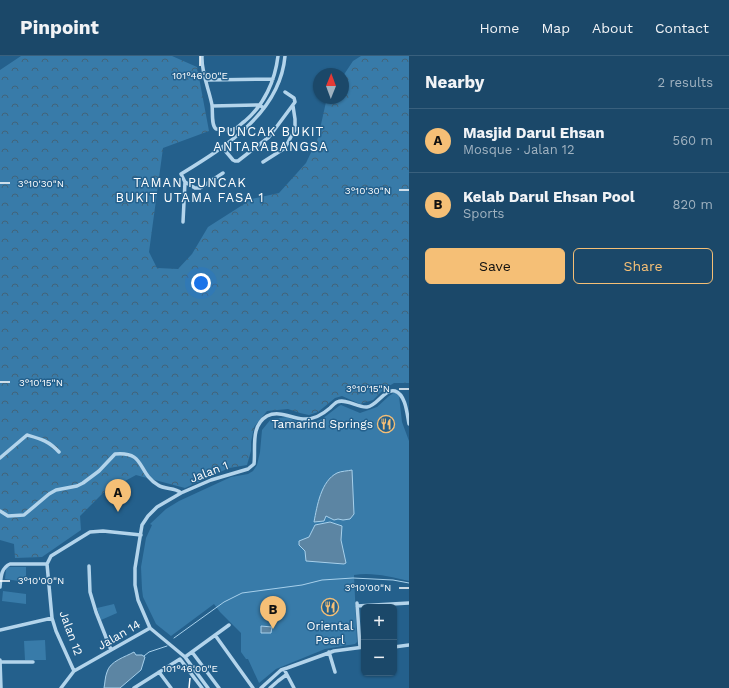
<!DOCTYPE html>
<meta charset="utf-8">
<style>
body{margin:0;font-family:"Work Sans",sans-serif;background:#244f6f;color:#f1f3f6}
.controls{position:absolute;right:12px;bottom:12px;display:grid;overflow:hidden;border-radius:6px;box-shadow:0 1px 3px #0004}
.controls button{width:36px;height:36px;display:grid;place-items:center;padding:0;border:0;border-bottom:1px solid #39607d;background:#1b4869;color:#f1f3f6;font:20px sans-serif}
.compass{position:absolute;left:313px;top:12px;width:36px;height:36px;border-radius:50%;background:#1b4869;box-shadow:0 1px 3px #0004;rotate:1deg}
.you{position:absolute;left:201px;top:227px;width:14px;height:14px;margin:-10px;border:3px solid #fff;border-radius:50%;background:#1a73e8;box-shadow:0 0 0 6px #1a73e833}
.badge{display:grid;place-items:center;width:26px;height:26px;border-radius:50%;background:#f5bf76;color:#111;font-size:13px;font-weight:700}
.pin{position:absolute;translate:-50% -33px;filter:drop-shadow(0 1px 2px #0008)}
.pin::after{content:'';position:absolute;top:21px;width:14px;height:12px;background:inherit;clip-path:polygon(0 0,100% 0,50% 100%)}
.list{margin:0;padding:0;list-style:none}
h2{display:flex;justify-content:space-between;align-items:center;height:52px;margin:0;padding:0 16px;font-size:17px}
h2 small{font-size:13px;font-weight:400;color:#a0b2c0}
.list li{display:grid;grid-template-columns:26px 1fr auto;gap:12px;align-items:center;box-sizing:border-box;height:64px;padding:0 16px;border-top:1px solid #39607d}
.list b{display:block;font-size:15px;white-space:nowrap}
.list p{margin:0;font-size:13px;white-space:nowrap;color:#a0b2c0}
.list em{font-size:13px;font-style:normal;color:#a0b2c0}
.actions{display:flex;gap:8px;padding:12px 16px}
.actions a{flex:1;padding:9px 0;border:1px solid #f5bf76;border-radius:6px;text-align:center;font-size:14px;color:#f5bf76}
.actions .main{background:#f5bf76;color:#111}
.map{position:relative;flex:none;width:409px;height:632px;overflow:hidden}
header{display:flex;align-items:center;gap:24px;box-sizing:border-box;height:56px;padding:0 20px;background:#1b4869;border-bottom:1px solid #39607d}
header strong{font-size:19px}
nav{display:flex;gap:22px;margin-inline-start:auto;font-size:14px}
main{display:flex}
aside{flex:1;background:#1b4869}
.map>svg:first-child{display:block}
.grass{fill:#387ba9}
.forest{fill:url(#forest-crowns)}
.water{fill:#5c85a3;stroke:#a7d0eb}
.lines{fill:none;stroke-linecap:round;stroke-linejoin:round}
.stream{stroke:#a7d0eb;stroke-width:1}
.minor{stroke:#b3d4eb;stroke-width:3.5}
.ticks{fill:none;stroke:#fff;stroke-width:1.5}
.labels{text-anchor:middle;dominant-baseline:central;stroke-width:3;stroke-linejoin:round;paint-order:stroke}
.poi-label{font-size:12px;fill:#fff;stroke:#24608c;text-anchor:end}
.street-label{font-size:12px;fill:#fff;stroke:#24608c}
.neighbourhood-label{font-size:13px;letter-spacing:1px;fill:#fff;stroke:#24608c}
.ticks-label{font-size:10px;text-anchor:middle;fill:#fff;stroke:#24608c;stroke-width:3;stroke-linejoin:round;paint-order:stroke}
</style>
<header>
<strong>Pinpoint</strong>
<nav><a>Home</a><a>Map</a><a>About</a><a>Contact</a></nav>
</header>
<main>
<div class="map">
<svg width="409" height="632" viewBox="0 0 409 632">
<defs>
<pattern id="forest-crowns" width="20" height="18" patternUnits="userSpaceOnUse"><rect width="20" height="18" fill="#387ba9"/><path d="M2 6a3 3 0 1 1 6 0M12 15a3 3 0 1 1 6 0" fill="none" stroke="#42647a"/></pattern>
</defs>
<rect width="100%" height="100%" fill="#24608c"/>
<!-- grass -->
<path class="grass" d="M395 336 399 340 402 366 409 385V525C390 521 373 516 354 519L357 586 355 588 325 593 281 611 276 613 259 627 248 603H246L241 596V577L220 556 214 548 171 580 156 568 143 541 142 533 141 511 146 482 152 469 150 468 166 453 179 445 231 421 248 418 253 415 257 409 260 396 262 374 271 363 287 361 298 366 309 368 322 363 339 350 341 349 360 357 377 351 389 340Z
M7 511H26V526L5 523 6 513Z
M3 535 26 538V548L2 545Z
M114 548 117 557 101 564 97 552Z
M45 584 46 604H25L24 585Z"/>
<!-- forest -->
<path class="forest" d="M21 0H172L197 11 209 75 163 92 149 196 157 212 178 213 192 198 208 171 252 143 279 137 306 107 318 82 326 46 328 42H343V20L353 5 361 0H409V327H394L384 333 373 344 360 348 342 340 335 342 318 356 309 359 300 357 288 353 267 355 254 371 251 386V395L247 409 229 412 185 432 136 419 103 437 80 460 81 474 42 501 15 502 14 488 0 484V14Z"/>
<!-- water -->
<path class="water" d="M352 414 354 458 350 463 343 464 338 463 334 464 326 460 324 465 314 466C317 450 321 425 337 417 341 415 348 415 352 414Z
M330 466 342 470 341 484 346 507 344 508 306 505 305 495 299 489V485L309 481 315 469Z
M261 570 272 571 271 577H261Z
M134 596 136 599H142L145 601 141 614 120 632H104C105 627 105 621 107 616 110 605 125 601 134 596Z"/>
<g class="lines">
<!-- stream -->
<path class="stream" d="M174 582 224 546 242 537 302 529 322 524 353 522 393 524 409 527
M144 600 149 596 167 590"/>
<!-- minor -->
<path class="minor" d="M202 0C201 16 209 33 212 49 213 56 211 69 216 73 221 73 230 75 235 73 238 71 242 67 245 65 264 49 275 25 278 0
M207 24 273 23
M212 50 259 49 264 52
M222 91 233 104 235 105H238L269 81 295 46 294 42 285 36
M263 106 285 92 293 77 295 74V63L293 50
M185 126 195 132H200L223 117
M183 166 185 126 181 118C225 91 280 57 285 0
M0 402 27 379C41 383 49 385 59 396
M0 455 8 460 24 459 49 438 56 434 77 430 83 427 99 415 115 398C146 395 137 417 158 429 165 434 175 431 181 437
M89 510 90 536 96 556 111 594
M0 531C1 521 1 512 10 508H47
M357 547 360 591
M357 550 409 547
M0 574 52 562
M215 579 253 632
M394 591 409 589
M192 596 219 632
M329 596 335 616
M185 601 229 569
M0 604 1 632
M0 606H33
M284 613 294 632
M74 615 56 575 52 562 47 508 51 500 90 476 103 475 141 479
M159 616 171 632
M61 632 74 615 150 572
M134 632 180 603 202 632
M208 632 185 601 150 572 138 544 135 529V512L142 469 148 460 157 451 181 437 211 424 248 413 254 408C256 392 250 370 267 360 279 354 291 362 303 363 314 364 322 359 330 352 332 350 335 347 337 346 346 342 358 352 367 351 377 350 385 332 395 335 406 339 407 358 409 368
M261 632 281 614 287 612 334 595 364 591
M270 632 278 625 286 619"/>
</g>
<!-- ticks -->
<path class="ticks" d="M200 10V0M0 127H10M399 134H409M0 326H10M399 333H409M0 525H10M399 532H409M189 632 190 622"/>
<!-- icons -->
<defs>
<g id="restaurant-ring" transform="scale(0.9)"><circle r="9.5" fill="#24608c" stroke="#f5bf76" stroke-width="1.5"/><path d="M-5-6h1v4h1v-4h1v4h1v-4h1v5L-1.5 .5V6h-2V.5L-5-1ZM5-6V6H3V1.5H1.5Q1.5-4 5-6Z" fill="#f5bf76"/></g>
</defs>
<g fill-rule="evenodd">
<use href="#restaurant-ring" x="386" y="368"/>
<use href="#restaurant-ring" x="330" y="551"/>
</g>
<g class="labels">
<!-- poi labels -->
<g class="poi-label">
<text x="373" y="368">Tamarind Springs</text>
<text x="330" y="570" text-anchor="middle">Oriental<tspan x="330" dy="14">Pearl</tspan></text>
</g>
<!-- street labels -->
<g class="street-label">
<text transform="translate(209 416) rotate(-21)">Jalan 1</text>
<text transform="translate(71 577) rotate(70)">Jalan 12</text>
<text transform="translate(119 579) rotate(-30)">Jalan 14</text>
</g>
<!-- neighbourhood labels -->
<g class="neighbourhood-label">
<text x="271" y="75">PUNCAK BUKIT<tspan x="271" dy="15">ANTARABANGSA</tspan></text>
<text x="190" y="126">TAMAN PUNCAK<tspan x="190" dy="15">BUKIT UTAMA FASA 1</tspan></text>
</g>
</g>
<g class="ticks-label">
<text x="200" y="23">101°46'00"E</text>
<text x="41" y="131">3°10'30"N</text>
<text x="368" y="138">3°10'30"N</text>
<text x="41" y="330">3°10'15"N</text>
<text x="368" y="336">3°10'15"N</text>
<text x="41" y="528">3°10'00"N</text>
<text x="368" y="535">3°10'00"N</text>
<text x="190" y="616">101°46'00"E</text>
</g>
</svg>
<div class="controls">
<button>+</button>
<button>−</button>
</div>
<svg class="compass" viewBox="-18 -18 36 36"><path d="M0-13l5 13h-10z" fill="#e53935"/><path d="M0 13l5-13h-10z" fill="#a0b2c0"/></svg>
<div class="you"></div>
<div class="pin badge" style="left:118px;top:456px">A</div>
<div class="pin badge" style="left:273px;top:573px">B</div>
</div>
<aside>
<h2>Nearby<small>2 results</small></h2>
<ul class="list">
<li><span class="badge">A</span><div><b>Masjid Darul Ehsan</b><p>Mosque · Jalan 12</p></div><em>560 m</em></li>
<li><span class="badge">B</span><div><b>Kelab Darul Ehsan Pool</b><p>Sports</p></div><em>820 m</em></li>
</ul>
<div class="actions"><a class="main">Save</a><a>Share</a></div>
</aside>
</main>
